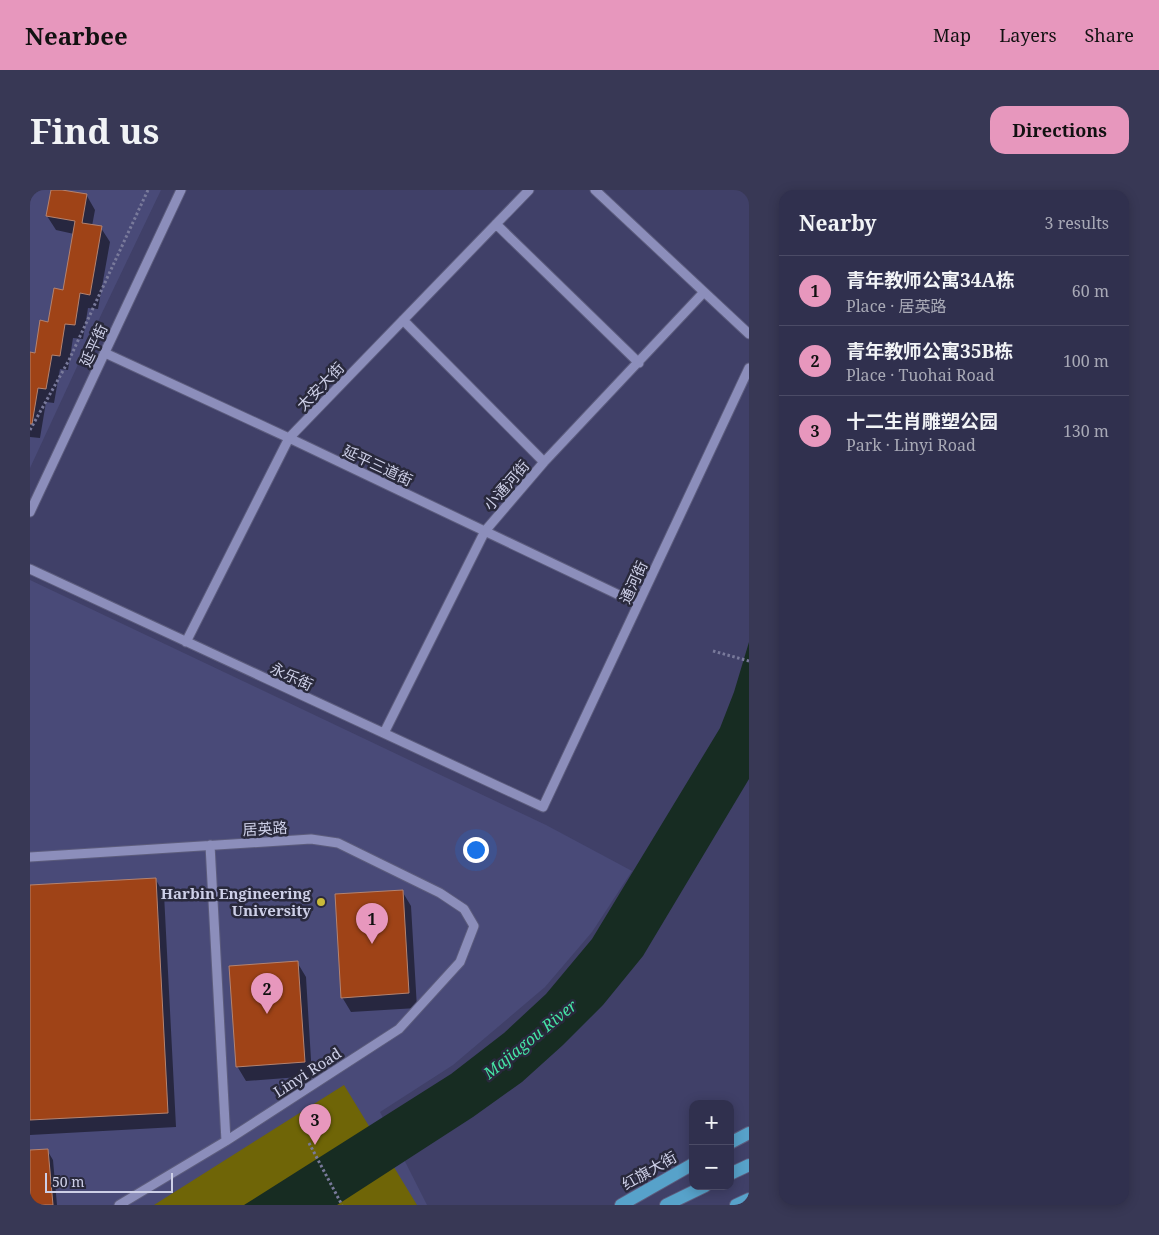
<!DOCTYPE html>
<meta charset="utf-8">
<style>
body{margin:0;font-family:"Noto Serif","Noto Sans SC",serif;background:#383855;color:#f1f3f6}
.controls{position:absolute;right:15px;bottom:15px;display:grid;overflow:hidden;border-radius:10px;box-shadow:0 2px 12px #0003}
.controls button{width:45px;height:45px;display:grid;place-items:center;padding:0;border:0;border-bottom:1px solid #4b4b66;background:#30304e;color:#f1f3f6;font:25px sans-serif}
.scale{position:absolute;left:15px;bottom:12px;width:128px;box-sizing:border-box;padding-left:5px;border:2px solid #cdcfe7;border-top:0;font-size:14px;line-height:18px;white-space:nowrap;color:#cdcfe7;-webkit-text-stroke:4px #29293c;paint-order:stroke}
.you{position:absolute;left:445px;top:659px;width:18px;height:18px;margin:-12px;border:4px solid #fff;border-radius:50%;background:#1a73e8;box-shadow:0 0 0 8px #1a73e833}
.badge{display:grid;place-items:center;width:32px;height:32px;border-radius:50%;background:#e797bd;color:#111;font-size:16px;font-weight:700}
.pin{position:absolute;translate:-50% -41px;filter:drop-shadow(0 1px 2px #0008)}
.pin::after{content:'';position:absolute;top:26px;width:18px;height:15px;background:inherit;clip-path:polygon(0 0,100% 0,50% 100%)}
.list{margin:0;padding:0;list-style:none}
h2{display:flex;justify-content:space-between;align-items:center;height:65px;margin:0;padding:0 20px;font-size:21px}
h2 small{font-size:16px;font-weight:400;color:#a8a9b6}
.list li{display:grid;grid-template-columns:32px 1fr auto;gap:15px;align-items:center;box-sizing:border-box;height:70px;padding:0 20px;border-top:1px solid #4b4b66}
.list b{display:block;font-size:19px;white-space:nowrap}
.list p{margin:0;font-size:16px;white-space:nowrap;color:#a8a9b6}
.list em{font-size:16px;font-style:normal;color:#a8a9b6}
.map{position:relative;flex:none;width:719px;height:1015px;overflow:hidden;border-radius:15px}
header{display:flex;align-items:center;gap:30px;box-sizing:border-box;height:70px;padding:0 25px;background:#e797bd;color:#111}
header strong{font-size:24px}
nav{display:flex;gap:28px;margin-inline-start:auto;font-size:18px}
.intro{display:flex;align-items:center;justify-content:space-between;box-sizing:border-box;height:120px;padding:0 30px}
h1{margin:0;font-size:35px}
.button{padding:12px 22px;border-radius:15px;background:#e797bd;color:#111;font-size:18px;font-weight:700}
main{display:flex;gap:30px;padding:0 30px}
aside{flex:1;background:#30304e;border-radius:15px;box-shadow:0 2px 12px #0003}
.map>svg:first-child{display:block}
.built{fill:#494a78}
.green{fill:#6f6507}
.water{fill:#172c22}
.shadow{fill:#0007}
.building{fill:#9f4317;stroke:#b48370}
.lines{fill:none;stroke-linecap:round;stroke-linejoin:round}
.minor-casing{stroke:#5c5c7d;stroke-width:11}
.major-casing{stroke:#5c5c7d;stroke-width:14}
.path{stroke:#797a9b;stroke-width:3;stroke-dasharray:2.5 2.5;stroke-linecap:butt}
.minor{stroke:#8c8ebb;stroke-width:9}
.major{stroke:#57a2ca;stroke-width:12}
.path-bridge{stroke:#797a9b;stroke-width:3;stroke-dasharray:2.5 2.5;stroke-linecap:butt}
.poi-dot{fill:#c9ba3a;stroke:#29293c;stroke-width:2}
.labels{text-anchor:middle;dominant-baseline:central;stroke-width:5;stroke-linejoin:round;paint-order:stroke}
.street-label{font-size:15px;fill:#cdcfe7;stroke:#29293c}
.poi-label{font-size:15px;font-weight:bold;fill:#cdcfe7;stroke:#29293c;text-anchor:end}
.water-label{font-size:16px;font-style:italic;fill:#45e3a5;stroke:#29293c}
</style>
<header>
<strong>Nearbee</strong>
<nav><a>Map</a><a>Layers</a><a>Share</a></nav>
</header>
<div class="intro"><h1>Find us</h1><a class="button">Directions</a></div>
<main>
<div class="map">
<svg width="719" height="1015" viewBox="0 0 719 1015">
<rect width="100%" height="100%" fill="#404068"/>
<!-- built -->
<path class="built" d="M0 0H131L71 125 0 278Z
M0 390 516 635 602 681 562 742 515 797 423 875 350 922 397 1015H0Z"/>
<!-- green -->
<path class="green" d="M314 895 387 1015H124Z"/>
<!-- water -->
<path class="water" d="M719 452V589L613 766 573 815 533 855 492 892 443 927 307 1015H214L421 884 474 843 516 804 562 749 690 538 704 502Z"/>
<!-- shadow -->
<path class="shadow" d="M22 0 57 6 65 20 62 36 71 38 80 52 68 119 58 118 53 149 43 148 38 180 30 179 24 213 16 212 10 248 0 247V163L6 164 34 101 44 44 26 40 17 26Z
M126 690 134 704 146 937 0 945V696Z
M372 701 381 716 387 818 321 822 312 807Z
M267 772 276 787 282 886 216 891 207 876Z
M17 960 23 970 27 1015H0V961Z"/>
<!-- building -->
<path class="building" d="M21 0H32L57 4 52 33 72 36 60 105 50 103 45 135 35 134 30 166 22 165 16 199 8 198 2 234H0V162L5 163 10 130 18 132 24 98 33 100 45 31 16 26Z
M126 688 138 923 0 930V695Z
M373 700 379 803 311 808 305 704Z
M268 771 275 872 206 877 199 776Z
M18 959 23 1015H0V960Z"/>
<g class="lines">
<!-- minor casing -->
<g class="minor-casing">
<path id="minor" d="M565 0 719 144
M466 34 609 173
M373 130 514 272
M75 163 259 248 608 414
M0 322 151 0
M0 379 513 617 719 178
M156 452 259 248 499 0
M354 543 455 341 514 272 674 102
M180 655 196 951
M0 667 281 649 308 653 410 703 434 719 444 736 430 772 369 839 196 951 89 1015"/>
</g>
<!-- major casing -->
<g class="major-casing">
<path id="major" d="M700 953 719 943
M700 984 719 975
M591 1015 663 974
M636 1015 675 996
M706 1015 719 1009"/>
</g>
<!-- path -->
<path class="path" d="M0 240 39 170 118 0"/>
<!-- minor -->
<use href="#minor" class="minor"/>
<!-- major -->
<use href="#major" class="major"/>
<!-- path-bridge -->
<path class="path-bridge" d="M683 461 719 471
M279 953 312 1015"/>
</g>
<!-- markers -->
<circle class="poi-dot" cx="291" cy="712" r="5"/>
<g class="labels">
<!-- street labels -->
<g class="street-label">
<text transform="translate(63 155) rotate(-65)">延平街</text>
<text transform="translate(290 196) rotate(-46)">太安大街</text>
<text transform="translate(348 275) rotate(25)">延平三道街</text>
<text transform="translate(476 295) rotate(-49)">小通河街</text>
<text transform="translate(603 392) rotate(-65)">通河街</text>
<text transform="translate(262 486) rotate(25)">永乐街</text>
<text transform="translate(235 638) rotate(-3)">居英路</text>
<text transform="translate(277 882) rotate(-33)">Linyi Road</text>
<text transform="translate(619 980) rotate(-30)">红旗大街</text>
</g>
<!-- poi labels -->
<g class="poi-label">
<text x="281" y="703">Harbin Engineering<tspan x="281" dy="17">University</tspan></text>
</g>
<!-- water labels -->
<g class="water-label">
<text transform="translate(500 849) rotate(-39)">Majiagou River</text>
</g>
</g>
</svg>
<div class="controls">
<button>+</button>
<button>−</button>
</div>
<div class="scale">50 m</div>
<div class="you"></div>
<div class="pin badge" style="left:342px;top:754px">1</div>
<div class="pin badge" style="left:237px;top:824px">2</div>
<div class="pin badge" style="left:285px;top:955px">3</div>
</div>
<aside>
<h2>Nearby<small>3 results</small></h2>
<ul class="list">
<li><span class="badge">1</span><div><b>青年教师公寓34A栋</b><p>Place · 居英路</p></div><em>60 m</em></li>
<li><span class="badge">2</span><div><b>青年教师公寓35B栋</b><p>Place · Tuohai Road</p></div><em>100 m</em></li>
<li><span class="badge">3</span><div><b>十二生肖雕塑公园</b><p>Park · Linyi Road</p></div><em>130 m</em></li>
</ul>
</aside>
</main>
